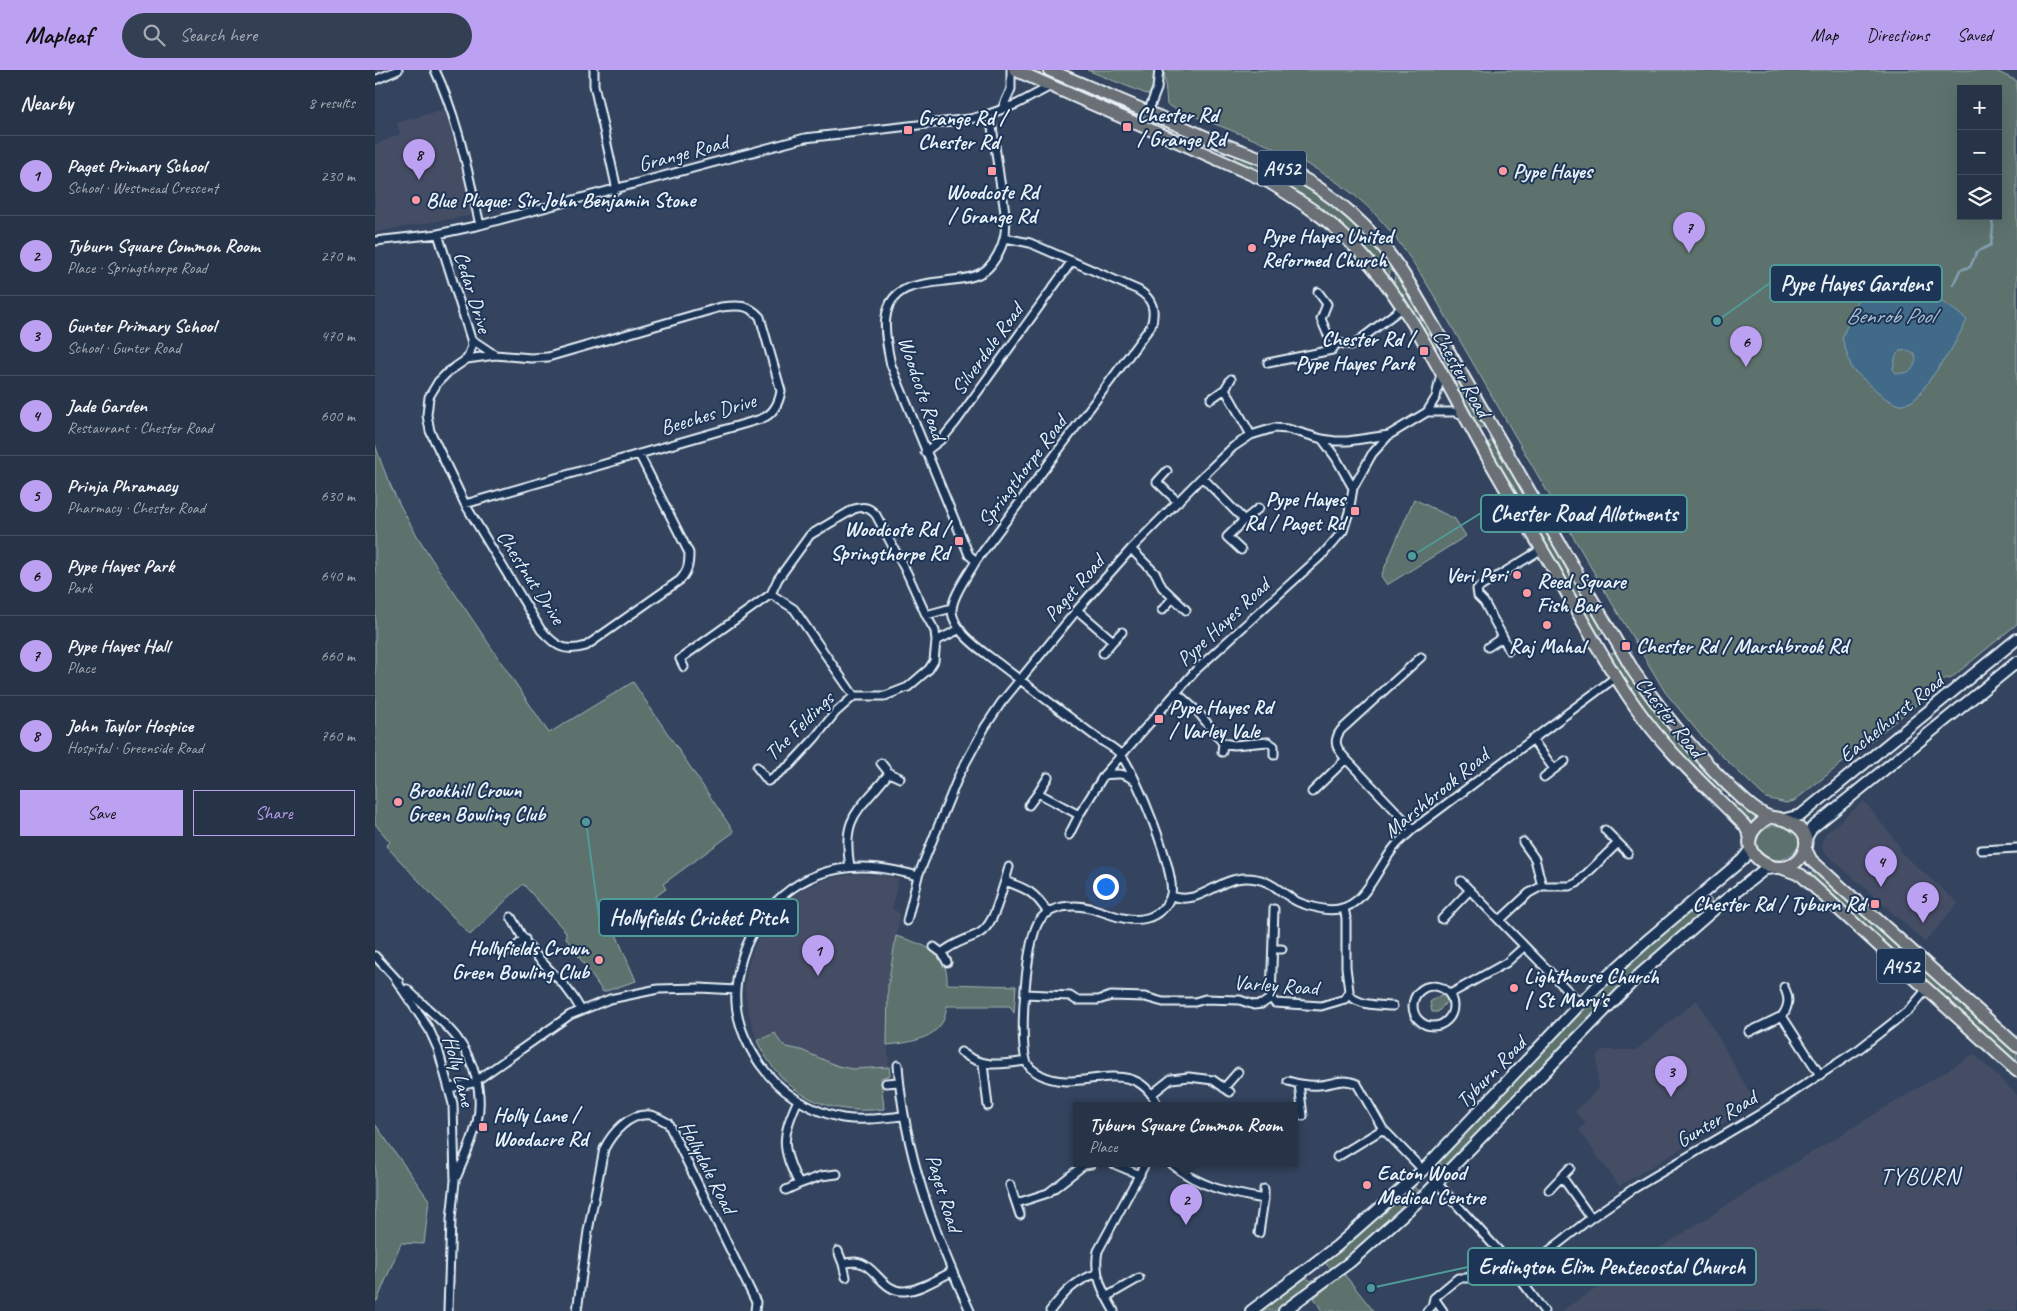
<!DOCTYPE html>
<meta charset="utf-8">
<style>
body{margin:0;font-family:Caveat,sans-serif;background:#333f52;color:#f1f3f6}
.controls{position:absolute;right:15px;top:15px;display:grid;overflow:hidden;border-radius:0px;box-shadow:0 5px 20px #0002}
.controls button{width:45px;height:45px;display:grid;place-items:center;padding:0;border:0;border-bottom:1px solid #434e60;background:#273347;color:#f1f3f6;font:25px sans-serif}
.you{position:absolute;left:730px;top:816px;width:18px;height:18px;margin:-12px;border:4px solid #fff;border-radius:50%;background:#1a73e8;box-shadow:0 0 0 8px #1a73e833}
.badge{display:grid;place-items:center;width:32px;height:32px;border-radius:50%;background:#bca0f2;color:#111;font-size:16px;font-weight:700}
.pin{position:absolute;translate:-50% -41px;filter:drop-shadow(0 1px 2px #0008)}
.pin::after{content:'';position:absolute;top:26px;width:18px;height:15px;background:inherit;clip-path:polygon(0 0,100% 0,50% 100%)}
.popup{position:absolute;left:698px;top:1032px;width:225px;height:65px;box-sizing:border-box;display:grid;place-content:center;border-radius:0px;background:#273347;filter:drop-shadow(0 1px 4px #0005);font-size:16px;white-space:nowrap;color:#a4aab4}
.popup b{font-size:19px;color:#f1f3f6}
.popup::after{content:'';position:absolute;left:50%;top:100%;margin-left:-10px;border:10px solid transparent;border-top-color:#273347}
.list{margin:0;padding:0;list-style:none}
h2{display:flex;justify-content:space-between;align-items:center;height:65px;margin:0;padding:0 20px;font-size:21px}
h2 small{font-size:16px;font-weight:400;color:#a4aab4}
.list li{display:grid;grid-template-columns:32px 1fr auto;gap:15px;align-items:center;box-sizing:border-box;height:80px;padding:0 20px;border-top:1px solid #434e60}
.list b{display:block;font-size:19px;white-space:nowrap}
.list p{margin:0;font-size:16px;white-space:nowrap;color:#a4aab4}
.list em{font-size:16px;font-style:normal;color:#a4aab4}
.actions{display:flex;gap:10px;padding:15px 20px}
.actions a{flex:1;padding:11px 0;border:1px solid #bca0f2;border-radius:0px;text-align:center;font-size:18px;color:#bca0f2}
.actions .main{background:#bca0f2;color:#111}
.icon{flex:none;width:28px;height:28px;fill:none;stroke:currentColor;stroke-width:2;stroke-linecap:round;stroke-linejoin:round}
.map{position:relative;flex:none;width:1642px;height:1241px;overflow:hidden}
header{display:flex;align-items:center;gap:30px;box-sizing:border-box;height:70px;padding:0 25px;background:#bca0f2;color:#111}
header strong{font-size:24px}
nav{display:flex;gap:28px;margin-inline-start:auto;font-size:18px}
.search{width:350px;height:45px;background:#333f52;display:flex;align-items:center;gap:12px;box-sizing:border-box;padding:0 18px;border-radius:28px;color:#a4aab4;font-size:19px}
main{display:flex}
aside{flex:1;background:#273347}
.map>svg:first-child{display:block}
.built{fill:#444e65}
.green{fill:#5d726d;stroke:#a2b2b2;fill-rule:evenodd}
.water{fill:#406b87;stroke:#83a1b4;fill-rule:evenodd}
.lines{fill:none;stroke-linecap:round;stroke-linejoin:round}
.stream{stroke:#83a1b4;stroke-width:2.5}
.minor-casing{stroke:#e8f1f8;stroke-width:11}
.secondary-casing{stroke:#e8f1f8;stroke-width:14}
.trunk-casing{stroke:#e8f1f8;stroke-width:15}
.minor{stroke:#1d3557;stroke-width:7}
.secondary{stroke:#1d3557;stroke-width:10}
.trunk{stroke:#6a7074;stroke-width:11}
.poi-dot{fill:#ff9aa2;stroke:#1d3557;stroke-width:2}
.labels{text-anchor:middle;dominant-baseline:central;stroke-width:4;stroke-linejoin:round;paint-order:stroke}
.shield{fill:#1d3557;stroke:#abb9c8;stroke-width:1}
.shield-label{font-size:20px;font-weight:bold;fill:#e8f1f8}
.poi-label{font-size:21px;font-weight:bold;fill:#e8f1f8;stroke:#1d3557;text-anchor:start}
.street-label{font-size:21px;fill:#e8f1f8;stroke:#1d3557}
.water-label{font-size:22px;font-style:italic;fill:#adc2d0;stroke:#1d3557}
.quarter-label{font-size:24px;letter-spacing:1px;fill:#e8f1f8;stroke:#1d3557}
.leader{fill:none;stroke:#509b97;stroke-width:2}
.callout-dot{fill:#509b97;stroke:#1d3557;stroke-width:2}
.callout{fill:#1d3557;stroke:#509b97;stroke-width:2}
.callout-label{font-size:22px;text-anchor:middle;font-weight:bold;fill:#e8f1f8}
</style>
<header>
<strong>Mapleaf</strong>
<div class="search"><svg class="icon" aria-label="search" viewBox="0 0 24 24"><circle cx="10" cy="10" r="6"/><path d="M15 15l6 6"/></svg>Search here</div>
<nav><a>Map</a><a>Directions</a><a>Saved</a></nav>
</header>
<main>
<aside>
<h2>Nearby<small>8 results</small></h2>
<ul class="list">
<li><span class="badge">1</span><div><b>Paget Primary School</b><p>School · Westmead Crescent</p></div><em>230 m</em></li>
<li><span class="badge">2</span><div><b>Tyburn Square Common Room</b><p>Place · Springthorpe Road</p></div><em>270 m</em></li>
<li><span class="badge">3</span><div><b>Gunter Primary School</b><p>School · Gunter Road</p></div><em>470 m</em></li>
<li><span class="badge">4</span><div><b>Jade Garden</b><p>Restaurant · Chester Road</p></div><em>600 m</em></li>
<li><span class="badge">5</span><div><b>Prinja Phramacy</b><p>Pharmacy · Chester Road</p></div><em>630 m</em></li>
<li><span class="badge">6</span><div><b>Pype Hayes Park</b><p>Park</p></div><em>640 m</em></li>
<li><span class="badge">7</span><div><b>Pype Hayes Hall</b><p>Place</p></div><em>660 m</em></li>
<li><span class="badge">8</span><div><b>John Taylor Hospice</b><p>Hospital · Greenside Road</p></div><em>760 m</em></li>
</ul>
<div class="actions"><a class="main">Save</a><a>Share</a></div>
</aside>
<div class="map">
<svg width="1642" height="1241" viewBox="0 0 1642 1241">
<rect width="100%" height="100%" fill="#34445f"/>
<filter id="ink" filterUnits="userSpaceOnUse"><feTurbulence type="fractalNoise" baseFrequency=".02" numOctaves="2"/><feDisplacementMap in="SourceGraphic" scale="10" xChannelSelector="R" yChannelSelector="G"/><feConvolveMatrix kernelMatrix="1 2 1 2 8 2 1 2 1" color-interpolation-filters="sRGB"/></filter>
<g filter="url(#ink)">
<!-- built -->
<path class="built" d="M70 39 98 145 0 162V75L25 64 22 53Z
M1489 731 1525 777 1524 781 1583 833 1550 872 1451 783 1447 776 1450 764Z
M477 804 509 805 523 809 517 839 523 842 525 845 513 916 512 968 514 997 477 999 463 996 426 980 412 977 405 972 400 963 382 971 373 940 370 918 373 896 381 873 391 856 415 829 427 820 453 809Z
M1322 930 1381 1034 1244 1116 1204 1060 1211 1053 1200 1042 1223 1019 1222 986 1229 980H1261Z
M1599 984 1642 1025V1241H1186L1398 1106Z"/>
<!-- green -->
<path class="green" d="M712 0H779L778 15 774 25Z
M789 0H1619L1642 11V554L1575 609 1571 608 1566 613 1565 616 1419 731 1411 733 1391 728 1328 668 1290 622 1225 513 1058 224C1041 196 1023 168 1000 144 945 87 863 65 792 35ZM1586 19H1623V146H1586Z
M861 84C875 90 890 95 904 101 941 121 995 161 1016 197L1014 208C998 190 983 170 965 154 933 127 895 110 859 91Z
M1022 203 1064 275 1059 278 1019 215 1020 204Z
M1073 289 1110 353 1108 357 1103 358 1089 338 1065 293Z
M1119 369 1230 561 1222 566 1111 374Z
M0 374C19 436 53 484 89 537 117 579 146 621 174 663L258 612 359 762 288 814 291 819 238 857 261 911 228 922 191 868V862L148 814 95 865 11 776 15 772 0 754Z
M1039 429 1080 449 1091 466 1012 515 1006 506Z
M1240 582 1273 632 1294 661 1350 719 1344 724 1293 671 1264 633 1234 585Z
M1364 730 1385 747 1377 757 1371 748 1358 737Z
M1402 755C1459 764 1392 817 1381 773 1383 761 1392 757 1402 755Z
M1440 799 1642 981V993L1434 805Z
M1331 827 1336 829 1337 834 1069 1099 1066 1096 1065 1092C1150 1001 1234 906 1331 827Z
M521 866C547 874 574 881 572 914L641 916 639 943 635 936H572C571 940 570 947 568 951 558 970 532 973 512 975L513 916Z
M1067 924 1070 925 1073 930 1063 942H1057L1055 932Z
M400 963 405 972 412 977 426 980 463 996 477 999 514 997 515 1005 506 1008 509 1039C450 1046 408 1024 382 971Z
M0 1054 54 1130 49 1174 26 1173 2 1231H0Z
M1039 1117 1045 1121V1125L958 1201 950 1193Z
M969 1204 997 1239 998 1241H947L939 1228Z
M930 1207 936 1211 943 1207 946 1210 903 1241H884Z"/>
<!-- water -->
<path class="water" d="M1503 204C1528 208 1573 233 1592 250L1576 280 1543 326 1536 332 1523 335 1510 328 1477 299 1467 268 1490 211 1495 205ZM1533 280 1539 283 1541 287C1540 301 1533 304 1521 303L1518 299 1521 285 1525 281Z"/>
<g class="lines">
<!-- stream -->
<path class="stream" d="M1578 215 1585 200 1595 197 1602 182 1616 175 1618 157 1616 146"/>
<!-- minor casing -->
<g class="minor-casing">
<path id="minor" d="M60 0C83 48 93 103 105 155
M219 0V15L242 120
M0 10 23 0
M627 39 636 19V0
M773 42 782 19 784 0
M63 164 96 269 97 276 92 289
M630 168 655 173 763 220C778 229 781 240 776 256L601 491C594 504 576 527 577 542 578 550 584 559 589 565 600 577 614 586 627 596 658 620 690 644 721 667 729 673 741 678 746 685 761 704 801 802 796 824 794 835 783 845 772 848 746 855 723 835 699 836 686 836 672 840 664 851 651 871 644 967 651 990 653 998 659 1001 666 1005 705 1026 758 980 783 1036
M0 171 63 164 105 155 430 68 595 49 614 44 642 34 676 16
M943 222 952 234 946 249 952 263 962 273
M92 289 73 302 63 312 54 327 52 345 55 361 90 434 166 560C180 575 188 583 211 576L305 510C313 501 314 495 314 483L264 384
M92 289 120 285
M893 293 957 280 962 273 978 275 1027 238
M850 319 856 309
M836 329 850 319 876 365
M1052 342H1079L1089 345
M947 369 961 388 978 418
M550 382 567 369 581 352 697 191
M792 401 782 412 803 432
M827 407 869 450 884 438
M90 434 386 349C399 344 404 333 406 321L385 247C374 234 362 235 346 237L173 287 156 288 120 285 96 269
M756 479 781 504 787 517 811 540
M866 480 852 467 869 450
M601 491 594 485 516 295C510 267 501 228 536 217 549 213 564 212 578 210 589 209 605 206 613 198 620 191 627 178 629 168 634 151 626 122 624 104 621 84 619 63 614 44
M396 524 419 539 479 626
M702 540 738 571 747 562
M787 540 798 528
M551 545 560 561 561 571
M1128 567 1134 580
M1113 577 1128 567 1109 532 1103 526 1102 519 1167 479
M728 583 738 571
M309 597 305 589 396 524 403 509 435 465 479 439C489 436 494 437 501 445L532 503 551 545 577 538
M801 622 823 642 848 673 859 675 893 672 899 676V685
M1157 669 1179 699
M847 682 848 673
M506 693 514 703
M382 697 393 711 415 695 439 669 460 643 479 626H510L533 617 554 599 559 591 561 571 585 559
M729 705C740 704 748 702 757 709
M1169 707 1190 691
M937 722 971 689
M663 723 673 707
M654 735 663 723 704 745
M1038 759 971 689C962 679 957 672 966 660L1046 587
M1230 760 1253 783
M694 765 704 745 729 705 822 599 948 484 968 461 974 442 978 418 997 384 1014 365 1052 342 1061 327 1066 303
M1606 780 1642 778
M475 797C466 744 485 741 514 703L525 708
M630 811 634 797
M1086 811 1206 934
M1167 816H1195L1202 813 1242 774
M796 826C826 836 842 808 871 808 895 808 903 821 921 831 928 835 936 836 943 838 989 850 998 801 1022 774 1027 769 1033 764 1038 759L1241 607
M136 847C142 857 147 868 154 877 172 900 191 912 206 940
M1067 849 1095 820
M1125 850 1154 823 1167 816 1160 789 1148 772
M532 851 543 806 584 705 610 657 626 633 702 540 756 479 827 407 858 377 876 365 899 358 913 359 947 369 960 371H973L1014 365
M559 877 567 883C578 873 588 871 601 865 619 858 624 828 630 811 652 819 660 822 673 843
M898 879H907
M135 881 150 869
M567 883 572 892
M0 886 24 912
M21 910 54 959 63 979 78 1034 80 1111 76 1149 73 1241
M1038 936a20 20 0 1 1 40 0a20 20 0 1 1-40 0Z
M32 919C46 934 70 952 82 968 99 991 109 1023 102 1052 98 1070 89 1088 82 1106
M650 924 695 926 701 930H723L736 926 770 927 788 932H820L830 929 865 930 879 935 887 934 896 928
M1075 924 1131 893 1149 877
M973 925C987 936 1001 935 1018 936
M896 928 900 933 946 936 970 929 974 921 971 897V848L969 838
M896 928 899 839
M1407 946C1415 935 1414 927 1409 917
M1374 962 1407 946 1445 1005
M586 982C608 998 624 995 651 991
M608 994 613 1036
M523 995C529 1082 559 1163 595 1241
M913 1011C923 1014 934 1016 944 1015 959 1014 968 1007 982 1014L1008 1059 1048 1100
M511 1013 524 1012
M924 1014 928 1046
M75 1018 98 1013 195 945 235 929 283 919 325 918 361 920
M849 1018 863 1002
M777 1024 796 1009 814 1007 838 1010 855 1022
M423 1030C406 1067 406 1078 424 1114L446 1106 462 1104
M528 1046C508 1048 488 1051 468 1048 446 1044 427 1034 410 1021 381 997 358 957 361 919 366 861 406 809 464 799 491 794 517 799 543 806
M962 1087 1008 1059
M739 1094 765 1105
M797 1094C824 1117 854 1123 889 1129L884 1163
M1187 1107 1216 1148
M1062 1113 1124 1181 1169 1241
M635 1115 645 1145
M411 1120 424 1114
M1174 1120 1195 1098
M889 1129V1119
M642 1133 673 1123 709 1095 716 1094
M463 1181 468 1194C471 1193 476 1192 480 1192 500 1193 507 1223 530 1221 546 1220 563 1208 577 1202
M468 1194 471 1207
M1143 1205 1216 1148 1258 1119 1385 1044 1484 979 1534 940 1552 919
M731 1227 764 1208
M202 1241 213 1161 229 1079C237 1063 254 1043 275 1045 282 1046 287 1050 293 1053L381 1232 380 1241
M675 1241C688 1224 700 1210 721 1204
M739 1241C728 1222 718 1204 723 1181L770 1094
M1052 1241 1057 1236 1059 1228
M1068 1241 1059 1228 1083 1208H1093L1124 1181"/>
</g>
<!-- secondary casing -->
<g class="secondary-casing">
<path id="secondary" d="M1410 749 1426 745 1642 569
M1430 770 1437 758 1642 592
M876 1241 962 1176 1048 1100 1226 912 1275 868 1367 790 1375 780
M909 1241 975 1192 1050 1125 1263 906 1343 836 1381 806 1390 799 1401 798"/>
</g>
<!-- trunk casing -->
<g class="trunk-casing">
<path id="trunk" d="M640 0 894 112C921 129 948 145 970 167 1029 223 1064 300 1103 370 1127 414 1154 457 1179 500 1205 546 1230 593 1260 636 1291 681 1332 717 1370 756L1375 766
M674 0C728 23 781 45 835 69 857 78 880 85 902 95 956 119 1003 162 1034 213L1259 602C1288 643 1319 682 1355 717 1367 728 1379 741 1395 747
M1395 747C1415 749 1441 761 1427 785 1407 819 1342 776 1395 747Z
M1430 778 1436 790 1642 976
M1407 798 1426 805 1642 1001"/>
</g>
<!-- minor -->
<use href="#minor" class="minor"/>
<!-- secondary -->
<use href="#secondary" class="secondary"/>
<!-- trunk -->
<use href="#trunk" class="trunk"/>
</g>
</g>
<!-- markers -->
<g class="poi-dot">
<rect x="747" y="52" width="10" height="10" rx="2.5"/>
<rect x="528" y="55" width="10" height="10" rx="2.5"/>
<rect x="612" y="96" width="10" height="10" rx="2.5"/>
<circle cx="1128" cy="101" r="5"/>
<circle cx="41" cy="130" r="5"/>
<circle cx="877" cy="178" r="5"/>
<rect x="1044" y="276" width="10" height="10" rx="2.5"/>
<rect x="975" y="436" width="10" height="10" rx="2.5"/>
<rect x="579" y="466" width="10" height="10" rx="2.5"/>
<circle cx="1142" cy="505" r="5"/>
<circle cx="1152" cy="523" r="5"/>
<circle cx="1172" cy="555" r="5"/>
<rect x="1246" y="571" width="10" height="10" rx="2.5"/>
<rect x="779" y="644" width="10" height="10" rx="2.5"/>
<circle cx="23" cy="732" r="5"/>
<rect x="1495" y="829" width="10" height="10" rx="2.5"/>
<circle cx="224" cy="890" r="5"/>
<circle cx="1139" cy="918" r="5"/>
<rect x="103" y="1052" width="10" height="10" rx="2.5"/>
<circle cx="992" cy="1115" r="5"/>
</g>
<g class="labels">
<!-- shield labels -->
<g class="shield">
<rect x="883" y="80.5" width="48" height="35" rx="4"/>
<rect x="1502" y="878.5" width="48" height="35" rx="4"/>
</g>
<g class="shield-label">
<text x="907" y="98">A452</text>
<text x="1526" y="896">A452</text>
</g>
<!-- poi labels -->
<g class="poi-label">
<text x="762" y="45">Chester Rd<tspan x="762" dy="24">/ Grange Rd</tspan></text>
<text x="543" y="48">Grange Rd /<tspan x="543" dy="24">Chester Rd</tspan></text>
<text x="1138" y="101">Pype Hayes</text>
<text x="617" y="122" text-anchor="middle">Woodcote Rd<tspan x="617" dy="24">/ Grange Rd</tspan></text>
<text x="51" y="130">Blue Plaque: Sir John Benjamin Stone</text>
<text x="887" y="166">Pype Hayes United<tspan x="887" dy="24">Reformed Church</tspan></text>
<text x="1039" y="269" text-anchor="end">Chester Rd /<tspan x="1039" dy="24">Pype Hayes Park</tspan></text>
<text x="970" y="429" text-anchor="end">Pype Hayes<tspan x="970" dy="24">Rd / Paget Rd</tspan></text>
<text x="574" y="459" text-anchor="end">Woodcote Rd /<tspan x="574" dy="24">Springthorpe Rd</tspan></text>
<text x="1132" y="505" text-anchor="end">Veri Peri</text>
<text x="1162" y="511">Reed Square<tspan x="1162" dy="24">Fish Bar</tspan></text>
<text x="1172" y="576" text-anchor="middle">Raj Mahal</text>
<text x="1261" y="576">Chester Rd / Marshbrook Rd</text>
<text x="794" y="637">Pype Hayes Rd<tspan x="794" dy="24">/ Varley Vale</tspan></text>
<text x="33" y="720">Brookhill Crown<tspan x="33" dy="24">Green Bowling Club</tspan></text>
<text x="1490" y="834" text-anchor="end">Chester Rd / Tyburn Rd</text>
<text x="214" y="878" text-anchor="end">Hollyfields Crown<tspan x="214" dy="24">Green Bowling Club</tspan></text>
<text x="1149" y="906">Lighthouse Church<tspan x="1149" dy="24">| St Mary's</tspan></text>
<text x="118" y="1045">Holly Lane /<tspan x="118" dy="24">Woodacre Rd</tspan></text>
<text x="1002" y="1103">Eaton Wood<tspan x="1002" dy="24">Medical Centre</tspan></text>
</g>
<!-- street labels -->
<g class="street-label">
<text transform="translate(308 83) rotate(-15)">Grange Road</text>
<text transform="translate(98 222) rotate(73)">Cedar Drive</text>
<text transform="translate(612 279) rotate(-54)">Silverdale Road</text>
<text transform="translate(1087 303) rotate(61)">Chester Road</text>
<text transform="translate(547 318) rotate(71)">Woodcote Road</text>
<text transform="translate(333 344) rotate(-17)">Beeches Drive</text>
<text transform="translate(647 401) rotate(-53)">Springthorpe Road</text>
<text transform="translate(156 507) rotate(57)">Chestnut Drive</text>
<text transform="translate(699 518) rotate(-49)">Paget Road</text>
<text transform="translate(848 552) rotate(-43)">Pype Hayes Road</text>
<text transform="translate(1295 647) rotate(52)">Chester Road</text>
<text transform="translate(1516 648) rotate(-39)">Eachelhurst Road</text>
<text transform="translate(424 656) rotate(-45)">The Feldings</text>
<text transform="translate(1061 723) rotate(-39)">Marshbrook Road</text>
<text transform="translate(901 915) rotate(4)">Varley Road</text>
<text transform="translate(84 1001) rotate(75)">Holly Lane</text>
<text transform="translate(1116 1002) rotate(-46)">Tyburn Road</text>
<text transform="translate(1341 1049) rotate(-31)">Gunter Road</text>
<text transform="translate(333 1097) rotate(63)">Hollydale Road</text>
<text transform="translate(569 1123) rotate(73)">Paget Road</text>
</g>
<!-- water labels -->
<g class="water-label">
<text x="1515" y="246">Benrob Pool</text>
</g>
<!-- quarter labels -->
<g class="quarter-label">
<text x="1545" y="1106">TYBURN</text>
</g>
</g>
<!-- callouts -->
<path class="leader" d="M1342 251L1395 213M1037 486L1106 443M211 752L224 847M996 1218L1093 1197"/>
<g class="callout-dot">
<circle cx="1342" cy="251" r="5"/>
<circle cx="1037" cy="486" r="5"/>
<circle cx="211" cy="752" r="5"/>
<circle cx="996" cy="1218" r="5"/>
</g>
<g class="callout">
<rect x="1395" y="195" width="172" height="37" rx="5"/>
<rect x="1106" y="425" width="206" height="37" rx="5"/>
<rect x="224" y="829" width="199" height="37" rx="5"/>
<rect x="1093" y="1178" width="288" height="37" rx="5"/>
</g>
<g class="callout-label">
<text x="1481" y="221">Pype Hayes Gardens</text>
<text x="1209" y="451">Chester Road Allotments</text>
<text x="324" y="855">Hollyfields Cricket Pitch</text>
<text x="1237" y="1204">Erdington Elim Pentecostal Church</text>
</g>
</svg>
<div class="controls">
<button>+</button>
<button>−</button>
<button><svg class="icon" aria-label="layers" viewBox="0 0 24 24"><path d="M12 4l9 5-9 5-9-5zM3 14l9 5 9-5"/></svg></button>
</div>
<div class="you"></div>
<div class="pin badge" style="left:443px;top:906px">1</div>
<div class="pin badge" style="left:811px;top:1155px">2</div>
<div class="popup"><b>Tyburn Square Common Room</b>Place</div>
<div class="pin badge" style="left:1296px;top:1027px">3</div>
<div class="pin badge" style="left:1506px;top:817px">4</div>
<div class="pin badge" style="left:1548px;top:853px">5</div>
<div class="pin badge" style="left:1371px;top:297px">6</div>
<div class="pin badge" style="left:1314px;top:183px">7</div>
<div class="pin badge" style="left:44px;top:110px">8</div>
</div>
</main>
